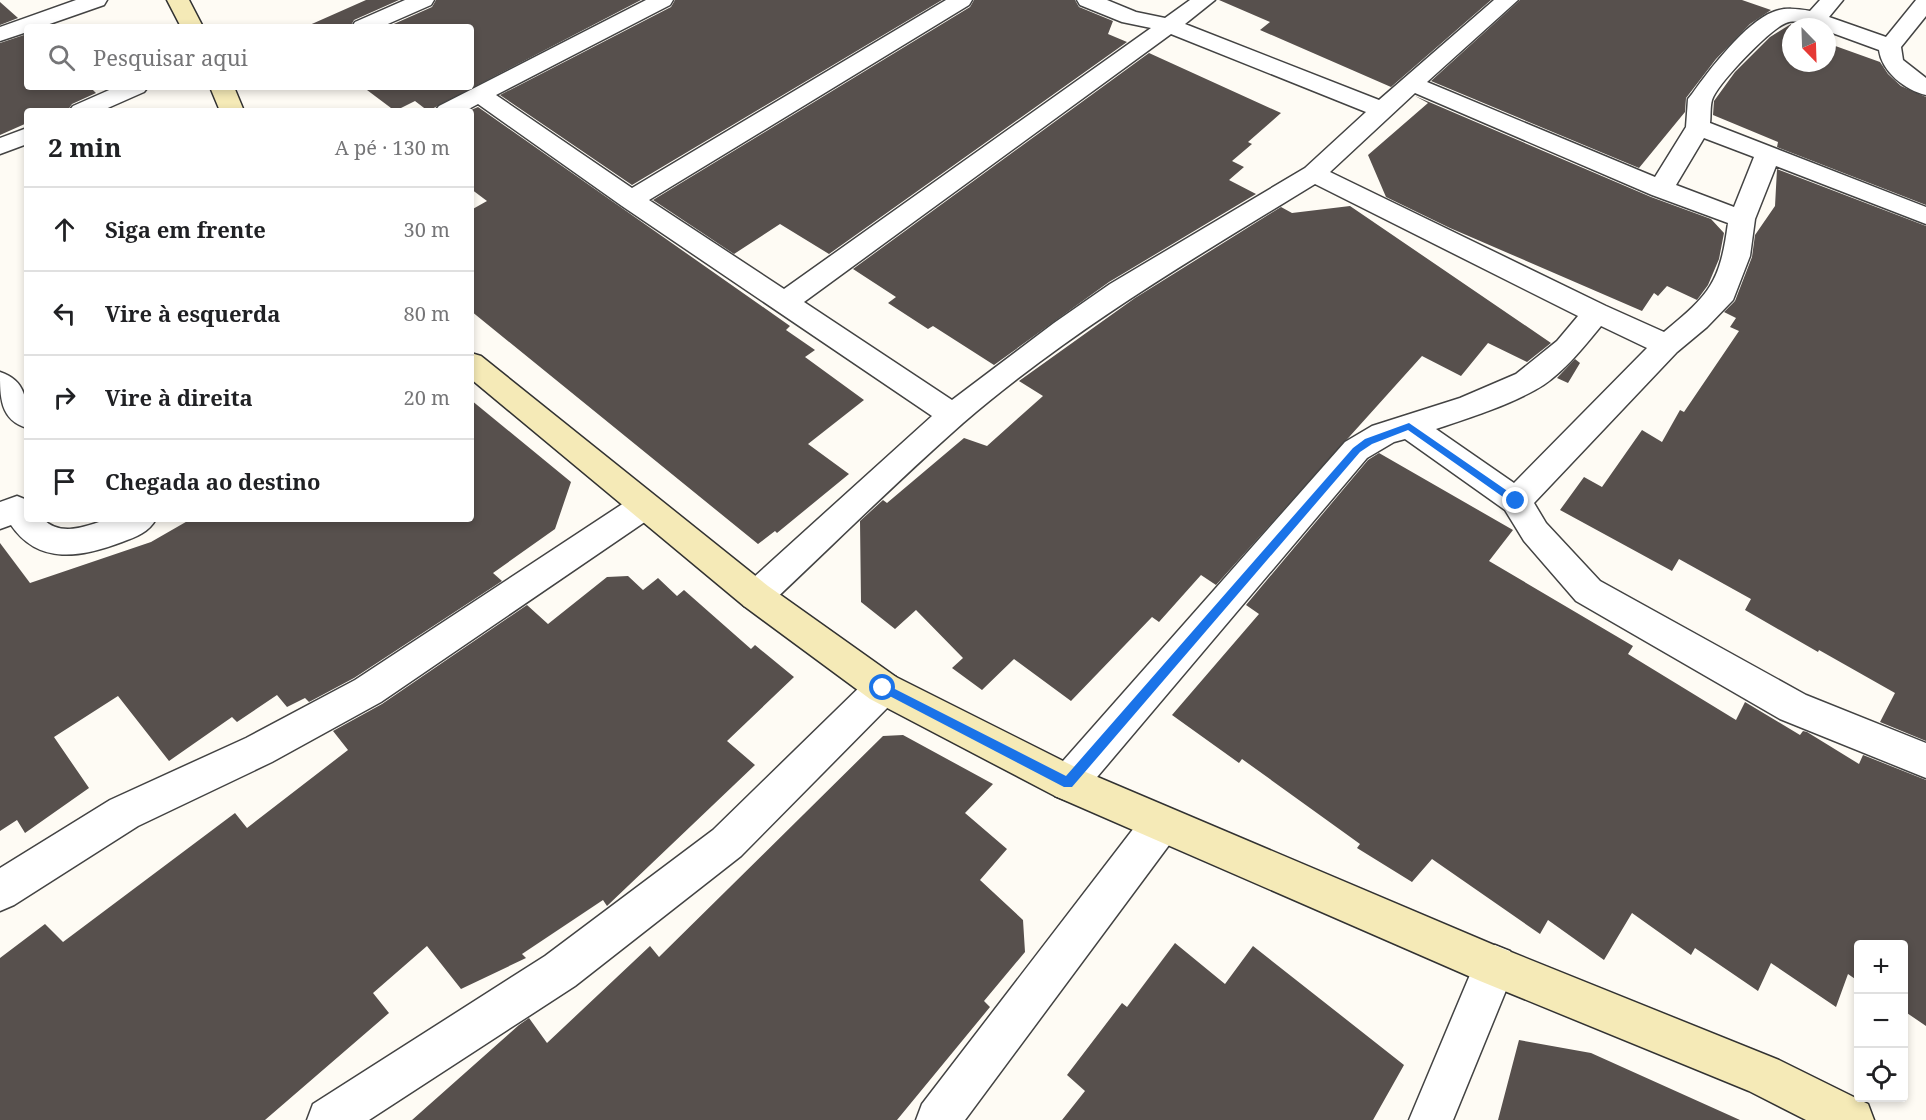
<!DOCTYPE html>
<html lang="pt">
<meta charset="utf-8">
<style>
body{margin:0;font-family:"Noto Serif",serif;background:#f6f6f6;color:#202124}
.controls{position:absolute;right:18px;bottom:18px;display:grid;overflow:hidden;border-radius:6px;box-shadow:0 3px 9px #0003}
.controls button{width:54px;height:54px;display:grid;place-items:center;padding:0;border:0;border-bottom:2px solid #e0e0e0;background:#fff;color:#202124;font:30px sans-serif}
.compass{position:absolute;left:1782px;top:18px;width:54px;height:54px;border-radius:50%;background:#fff;box-shadow:0 3px 9px #0003;rotate:157deg}
.stop{position:absolute;width:18px;height:18px;margin:-14px;border:4px solid #1a73e8;border-radius:50%;background:#fff}
.stop.end{background:#1a73e8;border-color:#fff;box-shadow:0 2px 6px #0008}
.list{margin:0;padding:0;list-style:none}
h2{display:flex;justify-content:space-between;align-items:center;height:78px;margin:0;padding:0 24px;font-size:26px}
h2 small{font-size:20px;font-weight:400;color:#757577}
.list li{display:grid;grid-template-columns:39px 1fr auto;gap:18px;align-items:center;box-sizing:border-box;height:84px;padding:0 24px;border-top:2px solid #e0e0e0}
.list b{display:block;font-size:22px;white-space:nowrap}
.list em{font-size:20px;font-style:normal;color:#757577}
.icon{flex:none;width:33px;height:33px;fill:none;stroke:currentColor;stroke-width:2;stroke-linecap:round;stroke-linejoin:round}
.map{position:relative;flex:none;width:1926px;height:1120px;overflow:hidden}
.search{position:absolute;background:#fff;box-shadow:0 3px 9px #0003;left:24px;top:24px;width:450px;height:66px;display:flex;align-items:center;gap:15px;box-sizing:border-box;padding:0 21px;border-radius:6px;color:#757577;font-size:22px}
.panel{position:absolute;background:#fff;box-shadow:0 3px 9px #0003;left:24px;top:108px;width:450px;height:414px;border-radius:6px}
.map>svg:first-child{display:block}
.building{fill:#57504d}
.lines{fill:none;stroke-linecap:round;stroke-linejoin:round}
.street-casing{stroke:#434343;stroke-width:3}
.secondary-casing{stroke:#323232;stroke-width:3}
.street{fill:#fff;fill-rule:evenodd}
.secondary{fill:#f5eab7;fill-rule:evenodd}
.route{fill:#1a73e8}
</style>
<div class="map">
<svg width="1926" height="1120" viewBox="0 0 1926 1120">
<rect width="100%" height="100%" fill="#fefbf4"/>
<!-- building -->
<path class="building" d="M366 0H399L354 20 350 27H305Z
M436 0H641L428 111 415 101 395 111 363 87H471V27H387L432 7Z
M675 0H942L632 185 500 95 671 7Z
M974 0H1075L1079 7 1113 21 1108 34 1127 42 829 254 780 224 734 254 653 200 970 7Z
M1219 0H1491L1391 87 1260 30 1270 22Z
M1520 0H1742L1771 10 1750 24 1716 59 1686 98 1685 112 1639 168 1431 81Z
M0 2 18 18 0 25Z
M1791 24V63H1827V43L1880 62 1888 74 1901 86 1926 97V205L1777 147 1778 142 1713 115 1714 101 1735 72 1770 37Z
M27 34V87H90L96 93 72 104 67 111H27V123L0 135V43Z
M1149 53 1281 113 1248 142 1252 144 1232 161 1244 167 1229 180 1256 194 1109 282 994 365 933 326 928 329 888 303 896 297 853 269Z
M1415 96 1651 197 1711 219 1724 233 1719 259 1708 285 1697 300 1667 286 1658 296 1654 293 1642 311 1450 228 1386 197 1368 155 1428 103Z
M478 107 790 326 786 330 815 350 805 357 864 400 808 444 849 474 777 533 775 531 758 544 471 311V210L487 201 471 189V110Z
M1777 169 1926 226V741L1880 722 1895 693 1819 650 1818 652 1745 610 1751 599 1679 559 1672 571 1560 510 1584 477 1602 487 1642 430 1662 442 1680 410 1684 412 1739 331 1730 327 1736 318 1724 312 1735 301 1752 257 1755 235 1775 206Z
M1350 206 1551 343 1527 362 1488 343 1461 376 1422 356 1216 585 1201 575 1159 622 1152 617 1071 701 1014 659 982 690 952 668 963 658 916 610 895 629 861 602 860 521 883 500 887 503 964 438 987 446 1043 396 1019 381 1135 298 1281 207 1292 213Z
M1575 359 1580 363 1568 383 1557 378Z
M471 400 571 482 555 529 493 573 502 581 354 678 309 702 305 698 287 707 277 695 237 722 232 717 169 761 118 696 54 737 89 788 25 833 17 820 0 831V543L30 583 151 542 191 519H471Z
M1379 453 1513 530 1489 561 1633 646 1628 654 1736 720 1745 702 1800 735 1803 731 1807 732 1859 764 1863 755 1926 780V1026L1904 1011V945H1858V981L1848 974 1836 1007 1771 963 1758 991 1695 948 1691 955 1632 913 1604 960 1548 920 1540 934 1432 859 1412 882 1357 848 1360 844 1242 759 1239 763 1172 715 1259 614 1246 605 1368 460Z
M628 576 643 590 658 578 677 596 684 590 751 649 755 645 794 677 727 741 755 765 607 906 603 900 522 954 526 958 461 989 427 946 373 993 389 1013 265 1120H0V958L45 924 63 942 235 813 247 828 348 750 333 731 382 704 527 605 548 624 607 577Z
M903 735 993 784 965 813 1007 849 980 880 1023 920 1025 952 984 1001 990 1007 897 1120H412L519 1025 529 1018 547 1043 650 946 659 957 883 736Z
M1175 943 1225 984 1253 946 1404 1065 1373 1120H1062L1085 1091 1067 1075 1122 1003 1127 1007Z
M1519 1040 1591 1053 1740 1120H1498Z"/>
<g class="lines">
<!-- street casing -->
<g class="street-casing">
<path id="street" d="M76 0H107L104 5 41 27H27V32L0 41V27Z
M405 0H434L431 5 381 27H352L355 22Z
M646 0H673L670 5 496 95 632 188 946 0H972L969 5 649 200 784 289 1151 28 1122 22 1080 5 1077 0H1107L1136 12 1165 18 1190 0H1215L1185 24 1379 100 1494 0H1518L1427 82 1655 177 1686 127 1688 99 1692 94C1709 70 1746 22 1773 12 1785 7 1798 9 1810 11L1820 0H1843L1829 17 1886 37 1916 0H1926V16L1901 47 1903 60 1926 78V95C1905 90 1882 72 1879 50L1827 31V27C1814 27 1798 18 1786 23 1770 29 1717 84 1712 100 1710 107 1711 116 1710 123L1926 207V224L1776 166 1755 219 1750 256 1733 300 1707 327 1677 352 1534 503 1546 523 1600 581 1806 695 1926 743V778L1780 719 1576 601 1524 541 1505 510 1405 439 1394 442 1367 458 1081 796 1068 801 1055 796 1049 783 1055 770 1345 442 1372 426 1460 398 1516 374 1557 341 1578 316 1315 184C1194 258 1071 330 963 423 896 482 833 545 768 606L756 610 744 606 739 596 744 586 932 416 622 206 478 104 465 111H435L439 106ZM1171 34 1366 112 1305 168 1110 284 1054 323 952 400 804 302ZM1415 93 1652 195 1728 223C1720 283 1710 294 1664 332L1606 306 1330 172ZM1704 138 1754 157 1734 207 1676 185ZM1601 326 1647 348 1514 483 1436 429C1469 418 1504 407 1535 390 1560 377 1583 348 1601 326Z
M116 87H148L144 92 101 111H69L73 106Z
M27 128V144L0 154V138Z
M0 372C28 381 27 404 27 428 0 420 0 397 0 372Z
M644 493 655 497 660 506 655 515 381 702 272 762 138 826 14 905 0 911V868L110 800 246 738 355 680 633 497Z
M17 496 27 500V519H43C62 538 88 525 109 519 123 516 142 519 156 519 149 532 136 537 122 542 82 557 39 566 11 525L0 529V502Z
M883 672 896 677 901 688 896 699 741 856 575 986 369 1120H307L313 1104 545 956 713 830 870 677Z
M1161 805 1175 811 1180 824 1175 837 965 1120H916L922 1104 1147 811Z
M1495 945 1510 951 1516 966 1453 1120H1409L1480 951Z"/>
</g>
<!-- secondary casing -->
<g class="secondary-casing">
<path id="secondary" d="M167 0H189L203 27H181Z
M210 87H234L244 111H220Z
M471 353 481 356 768 586 896 677 1081 770 1501 948 1779 1060 1868 1104 1874 1120H1806L1749 1091 1480 981 1055 796 870 699 744 606 471 379Z"/>
</g>
<!-- street -->
<use href="#street" class="street"/>
<!-- secondary -->
<use href="#secondary" class="secondary"/>
</g>
<!-- route -->
<path class="route" d="M1409 423 1519 499V504H1513L1408 430 1372 444 1360 452 1072 787H1064L880 691V685H887L1066 776 1353 448 1365 439Z"/>
</svg>
<div class="controls">
<button>+</button>
<button>−</button>
<button><svg class="icon" aria-label="locate" viewBox="0 0 24 24"><circle cx="12" cy="12" r="6"/><path d="M12 2v4M12 18v4M2 12h4M18 12h4"/></svg></button>
</div>
<svg class="compass" viewBox="-18 -18 36 36"><path d="M0-13l5 13h-10z" fill="#e53935"/><path d="M0 13l5-13h-10z" fill="#757577"/></svg>
<div class="stop" style="left:883px;top:688px"></div>
<div class="stop end" style="left:1516px;top:501px"></div>
<div class="search"><svg class="icon" aria-label="search" viewBox="0 0 24 24"><circle cx="10" cy="10" r="6"/><path d="M15 15l6 6"/></svg>Pesquisar aqui</div>
<section class="panel">
<h2>2 min<small>A pé · 130 m</small></h2>
<ul class="list">
<li><svg class="icon" aria-label="ahead" viewBox="0 0 24 24"><path d="M12 20V5M6 11l6-6 6 6"/></svg><div><b>Siga em frente</b></div><em>30 m</em></li>
<li><svg class="icon" aria-label="left" viewBox="0 0 24 24"><path d="M17 20v-9H6M10 6l-5 5 5 5"/></svg><div><b>Vire à esquerda</b></div><em>80 m</em></li>
<li><svg class="icon" aria-label="right" viewBox="0 0 24 24"><path d="M7 20v-9h11M14 6l5 5-5 5"/></svg><div><b>Vire à direita</b></div><em>20 m</em></li>
<li><svg class="icon" aria-label="arrive" viewBox="0 0 24 24"><path d="M6 21V4h12l-3 4 3 4H6"/></svg><div><b>Chegada ao destino</b></div></li>
</ul>
</section>
</div>
